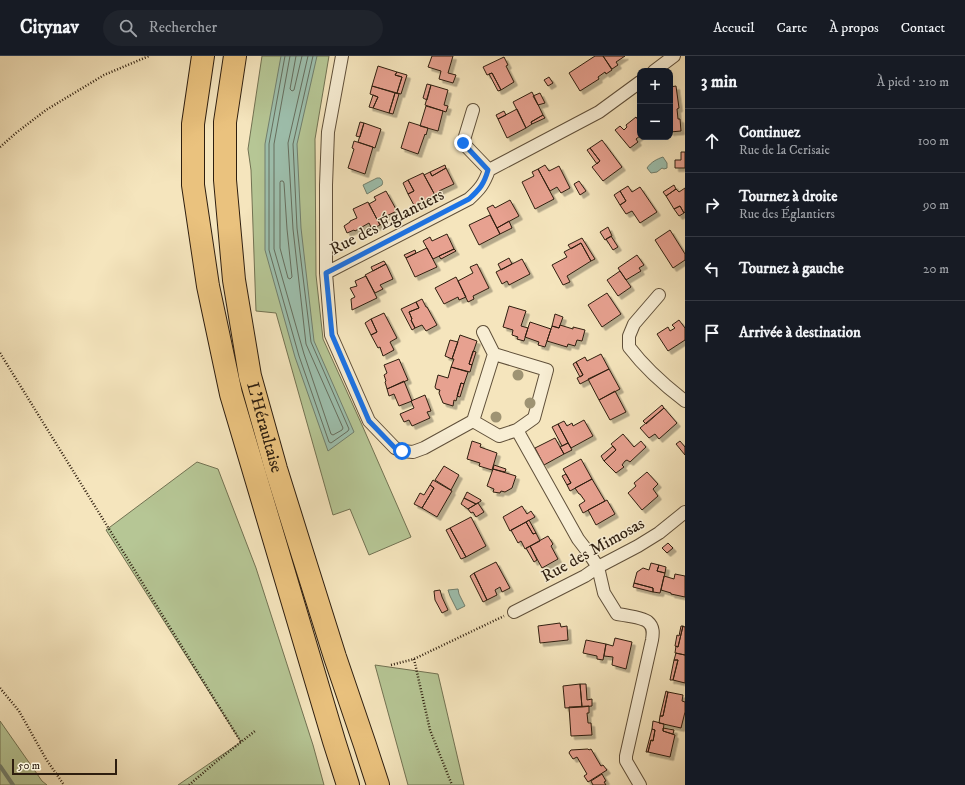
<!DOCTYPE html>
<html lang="fr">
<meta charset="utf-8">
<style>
body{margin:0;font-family:"IM FELL DW Pica",serif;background:#20242c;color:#f1f3f6}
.controls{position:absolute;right:12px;top:12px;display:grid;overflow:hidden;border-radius:8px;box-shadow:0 4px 16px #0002}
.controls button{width:36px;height:36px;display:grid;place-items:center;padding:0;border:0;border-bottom:1px solid #363941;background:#171b24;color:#f1f3f6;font:20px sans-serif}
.scale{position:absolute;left:12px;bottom:10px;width:105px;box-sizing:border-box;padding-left:4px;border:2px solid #2e1e0f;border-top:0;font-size:11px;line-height:14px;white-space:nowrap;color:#2e1e0f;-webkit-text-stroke:3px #f8eed4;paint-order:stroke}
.stop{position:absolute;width:12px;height:12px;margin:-9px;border:3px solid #1a73e8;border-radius:50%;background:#fff}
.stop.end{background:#1a73e8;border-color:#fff;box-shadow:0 1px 4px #0008}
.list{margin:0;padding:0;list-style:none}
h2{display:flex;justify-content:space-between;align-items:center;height:52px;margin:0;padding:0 16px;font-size:17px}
h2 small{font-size:13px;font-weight:400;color:#9ea1a6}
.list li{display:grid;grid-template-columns:26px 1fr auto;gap:12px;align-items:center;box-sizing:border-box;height:64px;padding:0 16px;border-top:1px solid #363941}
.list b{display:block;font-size:15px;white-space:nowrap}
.list p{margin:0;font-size:13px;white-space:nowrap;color:#9ea1a6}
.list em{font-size:13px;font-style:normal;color:#9ea1a6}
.icon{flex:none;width:22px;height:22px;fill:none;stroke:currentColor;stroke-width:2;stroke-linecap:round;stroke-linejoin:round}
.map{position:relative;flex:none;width:685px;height:729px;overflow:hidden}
header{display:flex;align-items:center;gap:24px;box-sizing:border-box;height:56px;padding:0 20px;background:#171b24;border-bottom:1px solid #363941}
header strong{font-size:19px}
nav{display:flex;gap:22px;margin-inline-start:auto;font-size:14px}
.search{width:280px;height:36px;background:#20242c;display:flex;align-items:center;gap:10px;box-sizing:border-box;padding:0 14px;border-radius:22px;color:#9ea1a6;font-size:15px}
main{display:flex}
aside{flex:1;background:#171b24}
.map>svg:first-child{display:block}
.green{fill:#b6c695;stroke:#727252}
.water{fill:#9dbfad;stroke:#717f6e}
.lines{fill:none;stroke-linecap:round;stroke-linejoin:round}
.shore{stroke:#666e5e;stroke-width:1}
.stream{stroke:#717f6e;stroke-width:4}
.building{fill:#e7a190;stroke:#2e1e0f;filter:url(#shadow)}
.street-casing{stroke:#60503a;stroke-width:14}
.highway-casing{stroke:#2e1e0f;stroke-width:24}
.path{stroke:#2e1e0f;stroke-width:2.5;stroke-dasharray:1 2;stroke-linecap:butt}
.street{stroke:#f8eed4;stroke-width:12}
.highway{stroke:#eac27e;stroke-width:22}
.tree{fill:#9e9373}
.route{stroke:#1a73e8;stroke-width:5}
.labels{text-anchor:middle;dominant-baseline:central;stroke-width:3;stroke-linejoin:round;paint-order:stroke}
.street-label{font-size:17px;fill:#2e1e0f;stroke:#f8eed4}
</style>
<header>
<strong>Citynav</strong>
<div class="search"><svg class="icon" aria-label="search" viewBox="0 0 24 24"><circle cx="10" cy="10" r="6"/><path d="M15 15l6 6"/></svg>Rechercher</div>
<nav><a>Accueil</a><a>Carte</a><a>À propos</a><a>Contact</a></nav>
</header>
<main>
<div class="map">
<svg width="685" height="729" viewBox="0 0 685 729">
<defs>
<filter id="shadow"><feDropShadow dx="3.5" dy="3.5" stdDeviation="0" flood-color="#0004"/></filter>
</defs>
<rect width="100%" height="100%" fill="#f5e5bd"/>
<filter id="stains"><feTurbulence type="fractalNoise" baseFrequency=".005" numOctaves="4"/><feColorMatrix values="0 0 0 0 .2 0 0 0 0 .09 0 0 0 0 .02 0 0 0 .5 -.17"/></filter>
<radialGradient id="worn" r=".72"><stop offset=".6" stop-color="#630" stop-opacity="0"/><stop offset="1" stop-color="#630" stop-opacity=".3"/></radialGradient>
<!-- green -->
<path class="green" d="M262 0H329L315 83 316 219 323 283 362 369 411 481 369 499 350 453 333 459 276 257 256 255 251 114 248 93Z
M197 406 218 413 256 512 313 689 324 729H178L241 686 106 474Z
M375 609 438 618 464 729H408Z
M0 665 42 725 47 729H0Z"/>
<!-- water -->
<path class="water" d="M281 0H317L297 88 301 172 314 285 354 376 328 395 295 301 265 194V88Z
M663 101 667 107V112L664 113 662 112 657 116 651 117 647 112C651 106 657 103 663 101Z
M377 122H380C383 125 383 126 382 129L367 138 363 129Z
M458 533 459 538 465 550 457 554 450 540 448 534Z"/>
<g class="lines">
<!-- shore -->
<path class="shore" d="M285 0 269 88V194L299 300 329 386 331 387 348 375 349 373 311 286 297 172 293 88 313 0
M290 0 274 88V193L304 298 331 378 333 379 342 374 343 372 306 288 293 173 288 87 308 0
M296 0 290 33 292 35 294 34 302 0
M281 125H283L284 127 287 173 292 221 290 223 288 222 280 192V127Z"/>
<!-- stream -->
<path class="stream" d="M0 710 13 729"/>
</g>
<!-- building -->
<path class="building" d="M432 0H453L448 17 456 19 453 27 439 23 441 15 428 11Z
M595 0H603L612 14 606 18 605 16 598 21 599 23 580 35 569 17Z
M603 0H625L616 6 618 9 612 13Z
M504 1 508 9 506 10 514 26 501 34 492 17 487 19 483 11Z
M378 10 397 16 395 19 402 21 397 37 372 30Z
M397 16 407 19 401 38 397 37 402 21 395 19Z
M492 17 501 34 498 35 489 18Z
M549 21 553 27 548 30 544 24Z
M427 28 431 29 427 44 423 42Z
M431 29 448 34 444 49 448 50 446 56 425 49Z
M372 30 395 37 389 57 373 52 378 41 370 38Z
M676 30 679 52 677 53 678 63H680L681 75 670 76V31Z
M532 36 543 59 531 66 532 68 526 72 513 46Z
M395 37 399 38 393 58 389 57Z
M540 37 545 47 538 49 533 40Z
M373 39 378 41 373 52 369 51Z
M426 50 443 55 438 75 420 70Z
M517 53 526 72 507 82 498 63Z
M504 55 506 59 498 63 496 59Z
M543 59 545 62 532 68 531 66Z
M636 61 640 67V80L636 83 638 86 630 92 615 74 620 70 624 74 627 71 626 69Z
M360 66 364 67 360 81 356 80Z
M409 66 428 72 426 79 425 78 418 98 401 92Z
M364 67 381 73 375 92 358 86Z
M602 84 622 111 603 125 592 111 600 105 590 92Z
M354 85 373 91 365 118 348 112 354 93 352 92Z
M590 92 600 105 597 108 587 94Z
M681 96H685V112H675V104H681Z
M445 109 446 112 432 120 430 116Z
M545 109 549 115 559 110 570 132 561 137 557 131 550 135 538 113Z
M446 112 454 128 439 135 441 138 436 141 424 119 430 116 432 120Z
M538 113 554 143 535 153 522 126 534 120 532 116Z
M423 117 436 141 415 151 408 138 414 135 408 124Z
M408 124 414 135 408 138 403 127Z
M579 125 586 135 580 139 574 128Z
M674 129 676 133 666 140 663 136Z
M628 130 632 136 640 131 657 156 640 167 632 155 626 158 620 149 626 145 620 135Z
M685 132V156L684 157 680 150 674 153 666 140 676 133 679 136Z
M386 135 397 155 384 161 387 166 380 169 369 148 376 144 374 141Z
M620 135 626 145 620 149 614 139Z
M510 144 519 160 497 172 487 152 493 149 495 152Z
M368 146 380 169 372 173 369 167 355 175 354 174 347 177 344 170 350 166V165L357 162 353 153Z
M680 150 684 157 679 160 674 153Z
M490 159 500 178 479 189 469 169Z
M509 165 512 172 500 178 497 172Z
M608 171 612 180 605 184 600 176Z
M670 174 685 198V204L673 212 655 184Z
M447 178 454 193 433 203 423 185 430 181 432 185Z
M611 180 618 191 613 194 606 183Z
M582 182 595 203 591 205 581 187 571 193 568 189Z
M581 187 591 205 567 220 570 226 563 229 552 209 567 201 564 196Z
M427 192 437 211 415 221 406 202Z
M454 193 456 195 441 203 439 200Z
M415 194 416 197 406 202 404 199Z
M637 199 644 209 639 212 641 215 626 224 618 212Z
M509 202 512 208 501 214 498 208Z
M522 203 530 218 509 229 507 225 502 228 496 216Z
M384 205 386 208 373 215 371 211Z
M386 208 393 223 380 229 383 233 375 237 365 219Z
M477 208 489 232 473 240 474 243 468 246 458 225 473 217 470 211Z
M620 215 631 231 618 240 607 224Z
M366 220 377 242 352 254 351 243 355 241 350 232 357 230 355 225Z
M456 221 466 241 459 244 458 241 444 248 435 232Z
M607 237 621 258 602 271 588 249Z
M422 243 426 251H427L437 269 426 275 422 269 415 272 411 264 412 263 409 256 419 252 416 246Z
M416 246 419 252 409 256 412 263 411 264 415 272 412 274 401 253Z
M509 250 526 255 521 270 528 272 524 285 517 283 518 281 512 279 513 274 503 271Z
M384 257 397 282 390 286 394 294 383 300 380 291 378 292 371 279 377 276 371 263Z
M555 258 563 261 559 272 552 270Z
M371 263 377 276 371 279 365 267Z
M679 264 685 272V284L668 295 657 278 668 271 670 275 675 272 672 269Z
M530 266 551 273 545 291 538 289 539 286 525 281Z
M560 269 573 273V271L585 274 582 285 577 284 575 290 568 288 567 291 547 285 552 270 559 272Z
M460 279 477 285 469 308 472 309 470 316 451 311 454 303H452Z
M450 284 458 286 452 303 445 300Z
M473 295 476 296 472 309 469 308Z
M601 298 609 313 580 328 577 322 583 319 576 306 585 301 587 305Z
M399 303 408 324 387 333 385 326 386 325 384 319 387 317 384 309Z
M576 306 583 319 580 321 573 308Z
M451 311 468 316 464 328 461 327 456 345 454 344 453 350 443 347 439 337 440 334 436 333 435 331 438 319 448 322Z
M609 313 620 333 599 344 588 323Z
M404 325 412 345 399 350 394 338 389 340 387 333Z
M461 327 464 328 460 341 457 340Z
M615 335 626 356 610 364 599 344Z
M425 339 431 355 427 356 430 362 412 370 409 364 404 366 400 358 414 352 411 345Z
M662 349 664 352 646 368 643 365Z
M664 352 677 367 659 383 655 378 649 382 640 372Z
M584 364 593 380 571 392 558 368 564 365 567 370 572 367 573 370Z
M558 368 568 387 562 390 552 371Z
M623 378 634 391 641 385 646 391 630 406 627 404 625 405 622 409 624 411 616 417 604 405 616 394 611 388Z
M555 382 564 398 544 409 535 392Z
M472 385 481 388 480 391 497 397 492 414 479 410 480 407 467 403Z
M680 385 685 391V399L676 388Z
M568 387 572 394 564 398 560 391Z
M613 390 616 394 604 405 601 400Z
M581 403 592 423 570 435 567 429 571 427 563 413Z
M494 409 506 413 505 416 493 413Z
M444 410 459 419 451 434 435 424Z
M493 413 516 420 512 432 505 436 501 435 500 437 493 436 494 433 487 430Z
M647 416 658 428 653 433 658 440 642 454 628 437 636 430 634 427Z
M566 418 571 427 567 429 562 420Z
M592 423 605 445 583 457 579 449 585 445 580 438H579L575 432Z
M433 424 452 435 437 461 422 452 434 432 430 429Z
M430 429 434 432 422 452 414 448 420 437 424 439Z
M467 436 481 444V445L476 448 464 442Z
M464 442 476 448 468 453 461 448Z
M607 444 615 458 596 469 588 454Z
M478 447 484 456 476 461 473 456 471 457 468 453Z
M522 450 527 458 531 455 535 461 510 475 503 461Z
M471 461 486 490 466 501 450 472Z
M529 464 536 477 533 478 526 466Z
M526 466 533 478 536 477 540 485 525 493 521 485 518 487 511 474Z
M450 472 466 501 461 503 446 474Z
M548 480 553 488 551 490 558 503 542 512 530 490Z
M668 487 673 492 667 497 662 492Z
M530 490 537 504 534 506 526 492Z
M496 506 510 532 502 536 500 531 495 534 497 539 487 544 474 517Z
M651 507 659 509 657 515 665 517 660 537 653 536V532L634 527 637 516 643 512 649 514Z
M659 509 666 511 665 517 657 515Z
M474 517 487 544 483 546 470 520Z
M675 518 685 520V541L671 538V537L661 534 664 520 674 523Z
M634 527 653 532V536L633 531Z
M440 534 442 541 448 554 442 557 435 544 434 535Z
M560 567 561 571 567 570 568 584 540 587 538 570Z
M681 570H683L678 591 675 590 677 579 679 580Z
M683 570 685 571V599L675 597 676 590 678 591Z
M615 582 632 586 626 613 612 609 613 601 604 600 606 588 613 590Z
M586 584 606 588 603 604 597 603V600L583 597Z
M676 597 685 599V627L673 624 678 604H674Z
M674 604H678L673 624H670Z
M580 628 582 651 565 652 563 630Z
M580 628H586L587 644 592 643V650L582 651Z
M666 635 668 636 663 660H660Z
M668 636 683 639 682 645 685 646V656L681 672 659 667 660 660H663Z
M589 650V657H587L588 667H591L592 679 571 680 569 651Z
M653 665 664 668 663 675 675 679 670 701 648 696 651 684 653 685 655 674 652 673Z
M663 672 674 674 673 678 663 675Z
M652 673 655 674 653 685 651 684 648 696H646Z
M588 693 589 694 591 693 601 710 603 709 607 714 588 726 584 720 587 718 577 701 573 703 569 697 570 695 571 694Z
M602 718 606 725 604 726 606 729H593L591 725Z"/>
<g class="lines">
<!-- street casing -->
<g class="street-casing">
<path id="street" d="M342 0 328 76 326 129V217L331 279 369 365 395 392 402 395 413 396 424 392 473 365
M654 15 674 0
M473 54 463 87 489 114
M326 217 469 143C480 133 484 128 489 114L599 56 640 26
M659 239 634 268 629 280V291C645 312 664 329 685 345
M483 276 494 298
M517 374 499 380 473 365 494 298 547 314 534 362 517 374 578 483 588 496 598 511 604 537 617 558C624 559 644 562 648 566 654 571 653 578 652 584L626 700V705L640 729
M514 556 585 520 598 511 638 490 659 477 685 456"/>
</g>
<!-- highway casing -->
<g class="highway-casing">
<g id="highway">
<path d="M203 0 193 68V129L208 230 231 338 334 685 348 729"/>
<path id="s1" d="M235 0 225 66V124L234 224 250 320 276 413 301 493 335 601 365 689 378 729"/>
</g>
</g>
<!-- path -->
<path class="path" d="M0 91 16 77 46 54 104 19 149 0
M0 297 241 686
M414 603 430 674 452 729
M391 609 414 603 504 560
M0 632 19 655 46 703 64 729
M189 729 217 705 255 675"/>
<!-- street -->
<use href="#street" class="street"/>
<!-- highway -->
<use href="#highway" class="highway"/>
</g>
<!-- trees -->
<g class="tree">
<circle cx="518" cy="319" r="5.5"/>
<circle cx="530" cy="347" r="5.5"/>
<circle cx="496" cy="361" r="5.5"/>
</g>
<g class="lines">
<!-- route -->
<path class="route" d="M402 395 395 392 369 365 332 279 326 217 469 143C480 133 484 128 488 114L463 87"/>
</g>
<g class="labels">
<!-- street labels -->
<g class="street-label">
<text transform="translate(387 166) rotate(-27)">Rue des Églantiers</text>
<text stroke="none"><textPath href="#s1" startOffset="376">L'Héraultaise</textPath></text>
<text transform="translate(593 494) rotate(-29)">Rue des Mimosas</text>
</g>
</g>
<rect width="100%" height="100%" filter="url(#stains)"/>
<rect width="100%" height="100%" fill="url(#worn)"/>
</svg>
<div class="controls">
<button>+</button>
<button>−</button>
</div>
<div class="scale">50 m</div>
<div class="stop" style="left:402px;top:395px"></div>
<div class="stop end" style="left:463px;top:87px"></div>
</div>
<aside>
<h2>3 min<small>À pied · 210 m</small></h2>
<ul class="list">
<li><svg class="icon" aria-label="ahead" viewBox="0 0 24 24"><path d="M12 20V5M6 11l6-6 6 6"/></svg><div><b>Continuez</b><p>Rue de la Cerisaie</p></div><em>100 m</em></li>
<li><svg class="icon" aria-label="right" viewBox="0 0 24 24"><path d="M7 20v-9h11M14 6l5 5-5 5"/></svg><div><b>Tournez à droite</b><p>Rue des Églantiers</p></div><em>90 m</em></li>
<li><svg class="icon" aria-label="left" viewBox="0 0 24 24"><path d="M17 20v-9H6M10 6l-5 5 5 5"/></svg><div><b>Tournez à gauche</b></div><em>20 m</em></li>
<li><svg class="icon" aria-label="arrive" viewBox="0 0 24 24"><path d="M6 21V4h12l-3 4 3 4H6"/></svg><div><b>Arrivée à destination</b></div></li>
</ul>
</aside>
</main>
